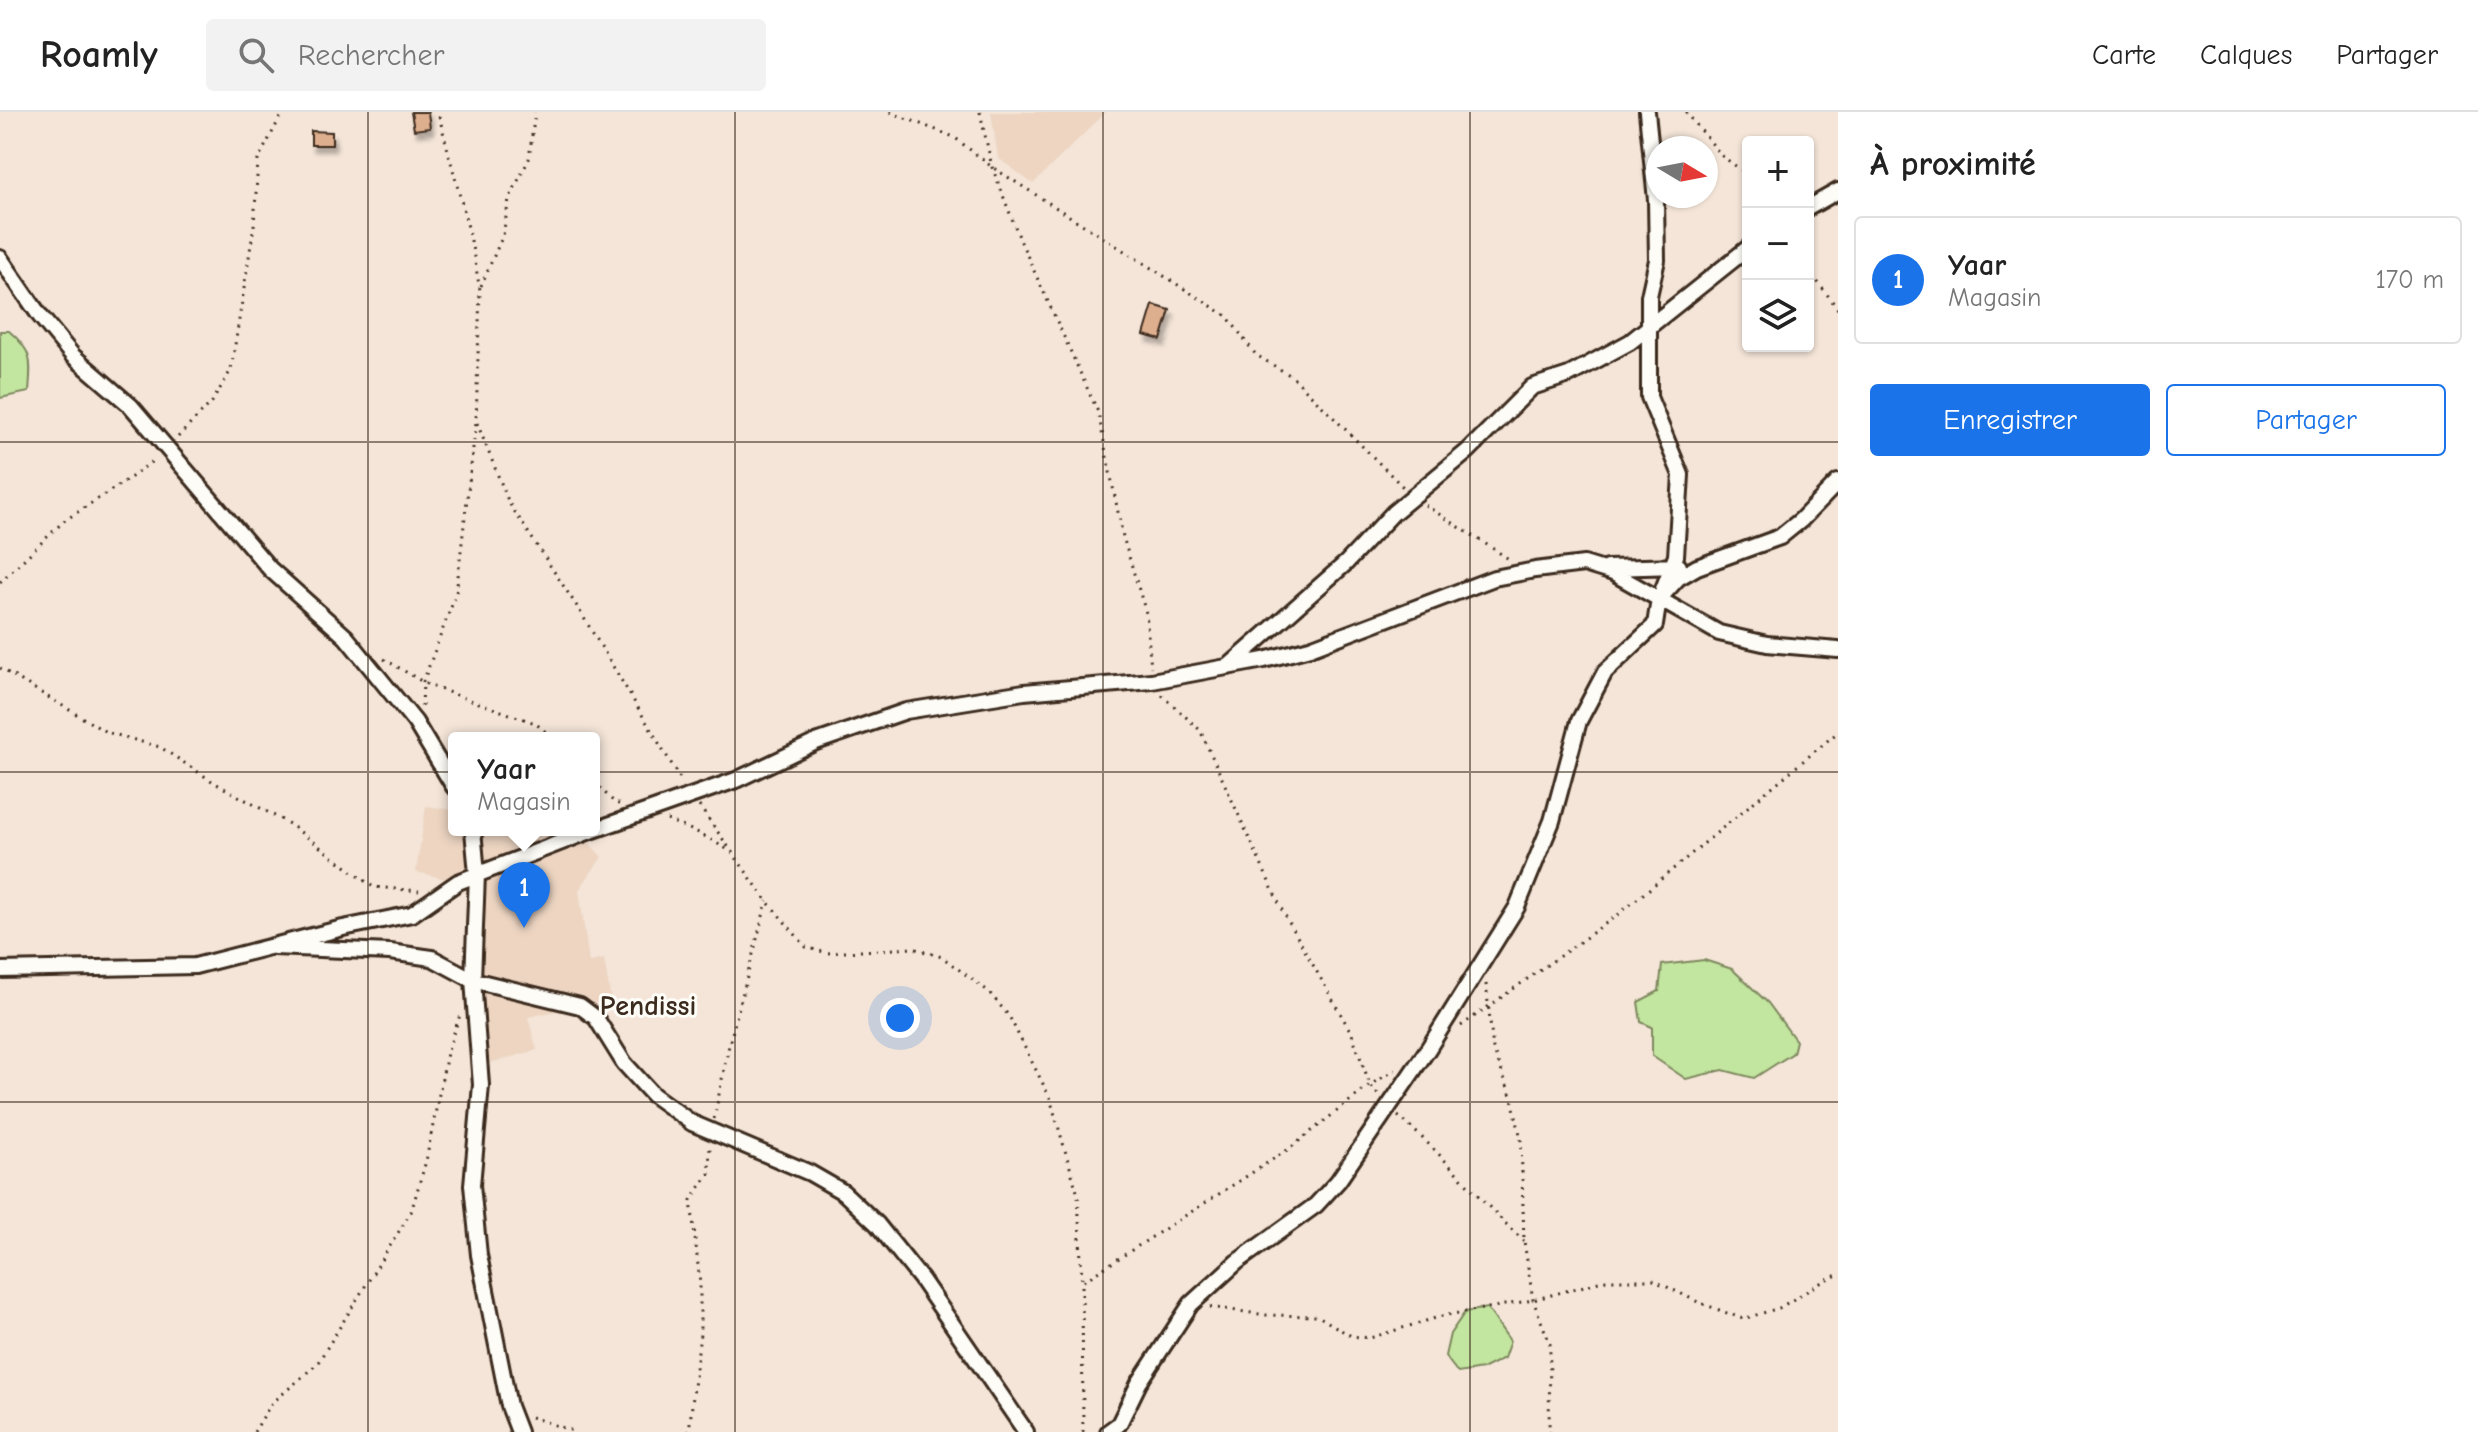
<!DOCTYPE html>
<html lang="fr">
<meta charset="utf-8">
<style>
body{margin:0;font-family:"Comic Neue",sans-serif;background:#f2f2f2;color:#222}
.controls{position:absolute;right:24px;top:24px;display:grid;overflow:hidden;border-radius:8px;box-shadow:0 2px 6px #0004}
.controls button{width:72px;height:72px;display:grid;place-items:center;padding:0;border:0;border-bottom:2px solid #e0e0e0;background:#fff;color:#222;font:40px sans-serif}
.compass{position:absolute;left:1646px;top:24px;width:72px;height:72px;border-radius:50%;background:#fff;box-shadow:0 2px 6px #0004;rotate:100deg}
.you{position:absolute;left:900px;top:906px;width:28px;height:28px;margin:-20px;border:6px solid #fff;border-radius:50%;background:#1a73e8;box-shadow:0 0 0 12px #1a73e833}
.badge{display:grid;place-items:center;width:52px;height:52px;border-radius:50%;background:#1a73e8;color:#fff;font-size:26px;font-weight:700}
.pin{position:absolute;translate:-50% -66px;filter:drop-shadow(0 2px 4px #0008)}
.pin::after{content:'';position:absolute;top:42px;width:28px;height:24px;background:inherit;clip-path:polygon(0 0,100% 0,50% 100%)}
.popup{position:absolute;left:448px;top:620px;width:152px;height:104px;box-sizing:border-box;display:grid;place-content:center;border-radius:8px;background:#fff;filter:drop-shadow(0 2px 6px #0005);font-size:26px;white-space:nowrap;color:#767676}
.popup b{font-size:30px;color:#222}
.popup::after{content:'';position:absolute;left:50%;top:100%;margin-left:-16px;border:16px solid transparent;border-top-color:#fff}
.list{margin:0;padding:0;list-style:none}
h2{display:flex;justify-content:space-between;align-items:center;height:104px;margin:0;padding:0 32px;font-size:34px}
h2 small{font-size:26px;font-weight:400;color:#767676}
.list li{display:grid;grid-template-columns:52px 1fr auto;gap:24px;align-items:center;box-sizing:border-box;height:128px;margin:0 16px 16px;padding:0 16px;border:2px solid #e0e0e0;border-radius:8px}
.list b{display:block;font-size:30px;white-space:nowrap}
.list p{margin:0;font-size:26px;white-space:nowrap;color:#767676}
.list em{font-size:26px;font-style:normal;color:#767676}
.actions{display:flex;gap:16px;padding:24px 32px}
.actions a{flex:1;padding:18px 0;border:2px solid #1a73e8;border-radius:8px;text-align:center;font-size:28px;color:#1a73e8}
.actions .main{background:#1a73e8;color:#fff}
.icon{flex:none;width:44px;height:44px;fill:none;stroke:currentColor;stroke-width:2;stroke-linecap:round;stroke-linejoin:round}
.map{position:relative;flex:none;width:1838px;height:1320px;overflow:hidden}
header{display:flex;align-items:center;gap:48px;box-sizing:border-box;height:112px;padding:0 40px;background:#fff;border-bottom:2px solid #e0e0e0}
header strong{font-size:38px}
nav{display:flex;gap:44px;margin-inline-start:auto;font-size:28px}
.search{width:560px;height:72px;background:#f2f2f2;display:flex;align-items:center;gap:20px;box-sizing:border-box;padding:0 28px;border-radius:8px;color:#767676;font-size:30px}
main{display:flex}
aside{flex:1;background:#fff}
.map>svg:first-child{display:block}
.built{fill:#edd5c2}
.green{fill:#c2e59f;stroke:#7e885e;stroke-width:2}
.building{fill:#deaf8f;stroke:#3b2a1e;stroke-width:2;filter:url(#shadow)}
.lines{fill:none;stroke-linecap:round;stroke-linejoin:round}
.street-casing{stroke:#3b2a1e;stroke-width:20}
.path{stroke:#3b2a1e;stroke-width:3;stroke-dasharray:2 6;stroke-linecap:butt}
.street{stroke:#fdfcf7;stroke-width:14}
.grid{fill:none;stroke:#3b2a1e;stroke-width:2;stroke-opacity:0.55}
.labels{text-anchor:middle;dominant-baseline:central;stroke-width:6;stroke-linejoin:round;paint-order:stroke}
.quarter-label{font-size:28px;font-weight:bold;fill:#3b2a1e;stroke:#fdfcf7}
</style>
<header>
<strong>Roamly</strong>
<div class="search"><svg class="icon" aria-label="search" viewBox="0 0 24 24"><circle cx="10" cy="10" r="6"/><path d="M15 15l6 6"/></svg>Rechercher</div>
<nav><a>Carte</a><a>Calques</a><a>Partager</a></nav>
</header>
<main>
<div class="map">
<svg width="1838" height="1320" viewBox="0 0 1838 1320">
<defs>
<filter id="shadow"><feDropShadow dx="3.5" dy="6" stdDeviation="2" flood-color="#0004"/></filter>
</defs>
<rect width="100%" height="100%" fill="#f4e5d8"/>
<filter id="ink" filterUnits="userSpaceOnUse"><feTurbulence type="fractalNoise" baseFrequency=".0125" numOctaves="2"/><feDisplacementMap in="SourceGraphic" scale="16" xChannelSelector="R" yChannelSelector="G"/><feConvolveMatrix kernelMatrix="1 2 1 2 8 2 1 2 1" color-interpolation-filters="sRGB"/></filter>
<g filter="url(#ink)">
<!-- built -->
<path class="built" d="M991 0H1106L1033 72 998 46Z
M426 694 454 698V718H559L560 729 581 722 602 745 579 778 589 850 604 847 611 888 528 905 537 938 479 954 477 763 458 770 416 760Z"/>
<!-- green -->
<path class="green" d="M0 219H9C34 240 31 250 29 280L0 286Z
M1704 848 1732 857 1768 891 1796 929 1793 941 1754 966 1723 958 1686 967 1652 944V915L1641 910 1638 890 1659 879 1662 853Z
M1487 1196 1510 1229 1504 1246 1482 1257 1458 1261 1445 1244 1450 1222 1465 1200Z"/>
<!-- building -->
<path class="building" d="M411 0H428L430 16 414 18Z
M311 19 332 20V33H311Z
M1153 193 1170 198 1161 228 1144 223Z"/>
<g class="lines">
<!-- street casing -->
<g class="street-casing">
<path id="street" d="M1647 0 1656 88 1657 148 1649 184V285L1681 363 1676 444 1663 477
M1808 96 1838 79
M0 146 40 204 73 244 131 294 270 457 346 525 415 610 454 675
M1607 456 1679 454
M1228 555 1346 451 1393 401 1468 339 1532 275 1569 263 1630 230 1748 136
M473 718 477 762 473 868 481 973 472 1073 479 1143 509 1294 519 1320
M594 718 736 668 816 630 906 599 1024 580 1152 569 1264 548 1310 536 1494 466 1535 458 1584 452 1613 461 1719 521 1767 532 1838 538
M274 835 390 840 432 846 473 868 580 894 596 906 624 951 653 983 692 1011 810 1061 843 1080 877 1112 921 1167 1026 1320
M0 858 195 854 343 816 412 802 458 770 593 718
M1108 1320 1119 1312 1139 1271 1191 1192 1237 1150 1316 1093 1338 1069 1428 937 1517 795 1552 709 1579 609 1605 560 1655 513 1659 487 1678 466 1697 455 1780 425 1801 408 1838 370"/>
</g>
<!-- path -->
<path class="path" d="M890 0 954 25 992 55 1227 204 1256 243 1293 265 1404 376
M980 0 992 55 1021 130 1098 300 1123 425 1146 501 1151 555
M1686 0 1722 44 1748 63
M1808 157 1838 197
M481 174 503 123 509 87 529 47 535 0
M477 311 509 391 578 496 683 671
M178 325 212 290 231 258 254 114 258 48 283 0
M1425 393 1509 447
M0 470 64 409 133 364 155 347
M384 547 428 573 535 611 553 626
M0 556 106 620 160 635 215 671 291 713 373 775 419 779
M1162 583 1200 618 1281 796 1352 922 1370 973 1379 984
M422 594 423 570 456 482 476 310 480 178 470 123 438 0
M594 670 615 691 622 693
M699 694 730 737
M667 708 699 721 732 740 767 789 806 835 827 841 913 836 942 845 988 879 1009 904 1050 986 1078 1083 1082 1170
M1486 872 1493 937 1512 986 1521 1027 1524 1129 1533 1188 1550 1232 1549 1320
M1461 914 1619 802 1838 620
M1398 1004C1443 1042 1480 1089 1524 1129
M714 1007 729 933 767 789
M1210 1195 1266 1203 1318 1204 1351 1224 1370 1226 1442 1204 1533 1188 1606 1168H1653L1698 1190 1743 1207 1779 1196 1827 1167 1838 1163
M531 1305 576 1320
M254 1320 271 1292 317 1252 411 1100 426 1049 447 941 460 903
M689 1320 700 1221V1172L691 1088 709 1062 710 1034
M1083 1320 1082 1170 1289 1037 1370 973 1395 958"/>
<!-- street -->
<use href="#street" class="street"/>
</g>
</g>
<!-- grid -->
<path class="grid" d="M368 0V1320M735 0V1320M1103 0V1320M1470 0V1320M0 330H1838M0 660H1838M0 990H1838"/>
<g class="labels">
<!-- quarter labels -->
<g class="quarter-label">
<text x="648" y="894">Pendissi</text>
</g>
</g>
</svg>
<div class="controls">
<button>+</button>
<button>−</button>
<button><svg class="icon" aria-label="layers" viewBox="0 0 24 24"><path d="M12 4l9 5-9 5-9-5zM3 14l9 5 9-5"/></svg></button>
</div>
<svg class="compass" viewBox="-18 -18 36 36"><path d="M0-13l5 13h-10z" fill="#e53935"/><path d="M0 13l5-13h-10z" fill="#767676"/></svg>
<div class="you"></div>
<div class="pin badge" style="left:524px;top:816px">1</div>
<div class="popup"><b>Yaar</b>Magasin</div>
</div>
<aside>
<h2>À proximité<small></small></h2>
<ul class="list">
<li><span class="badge">1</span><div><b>Yaar</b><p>Magasin</p></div><em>170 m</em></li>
</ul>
<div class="actions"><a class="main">Enregistrer</a><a>Partager</a></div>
</aside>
</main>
